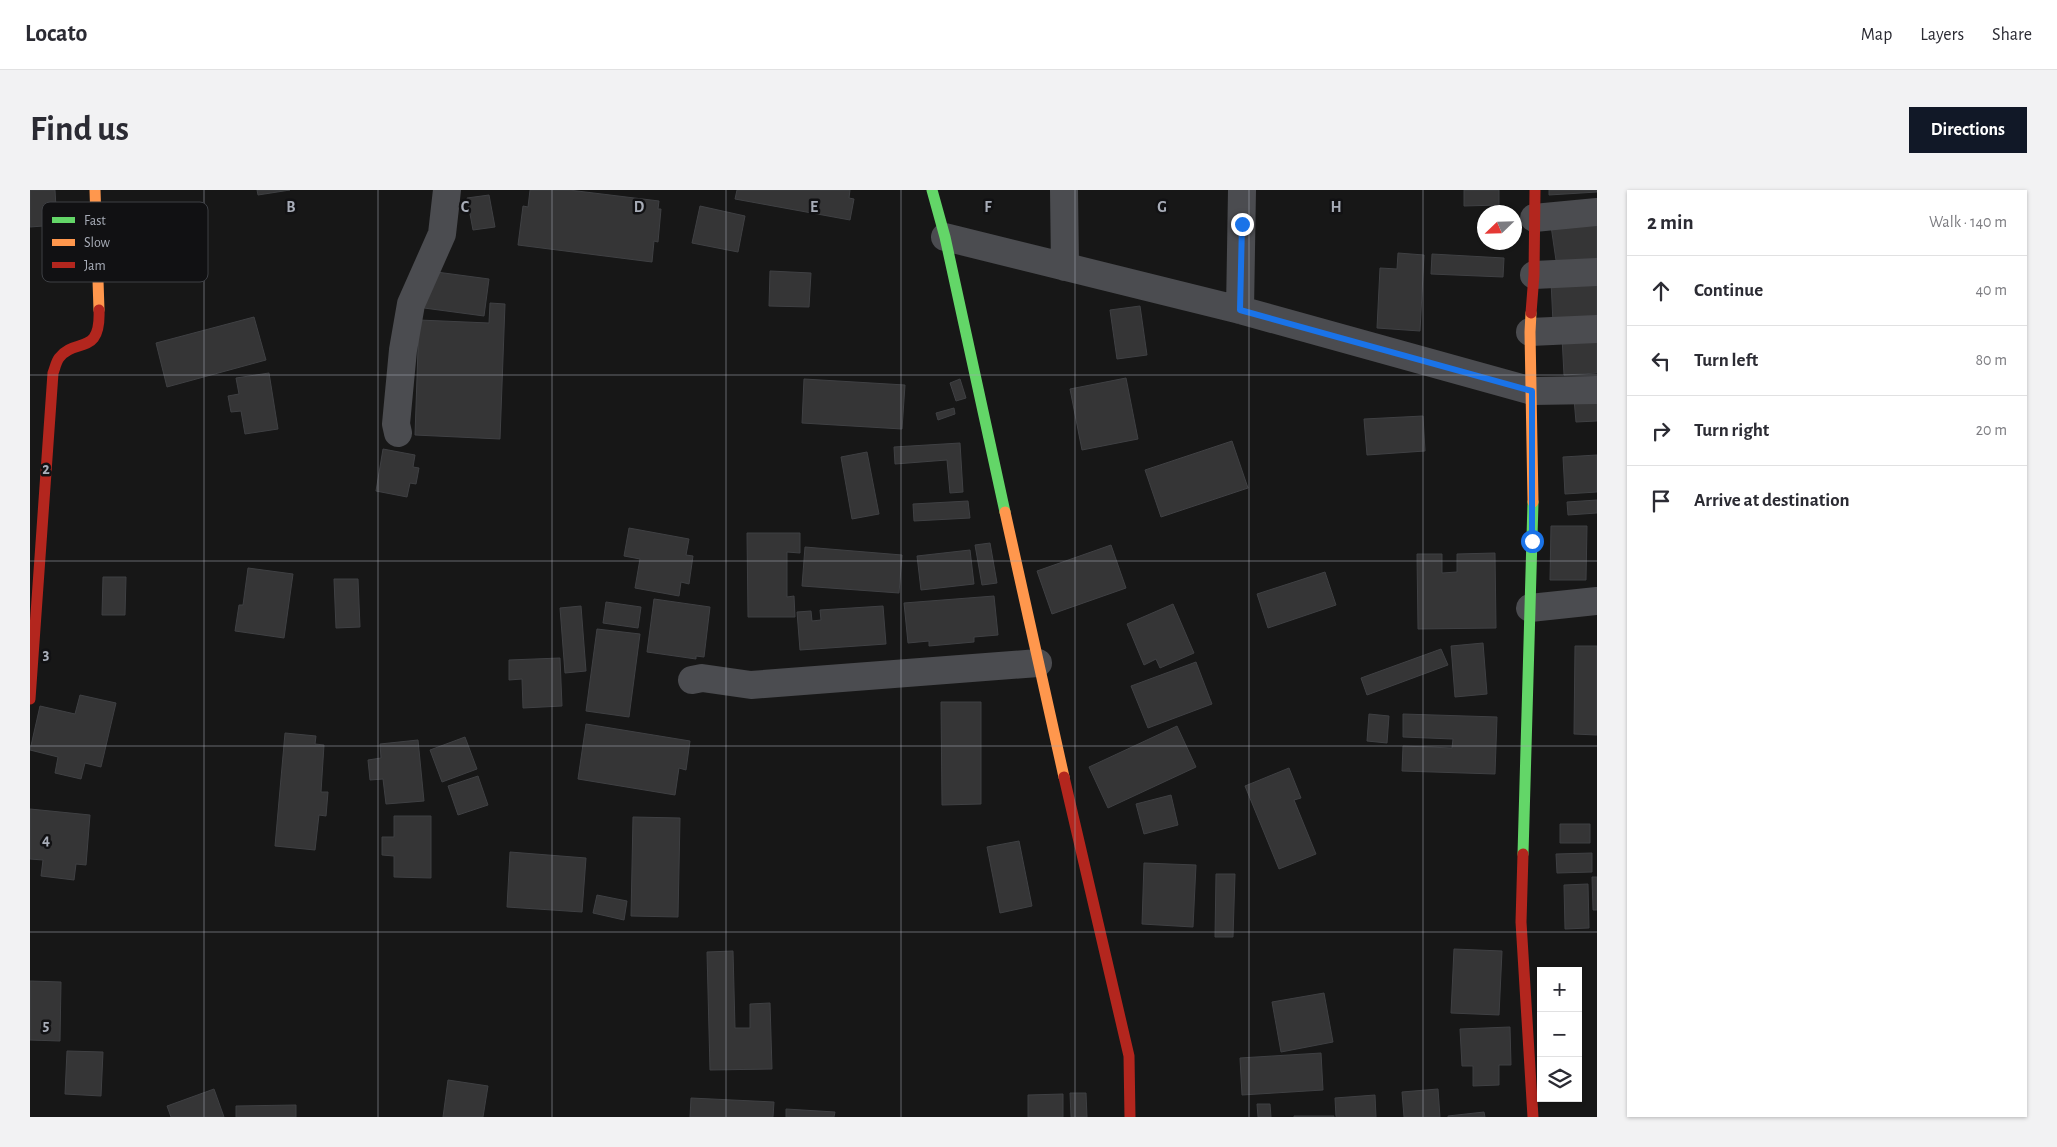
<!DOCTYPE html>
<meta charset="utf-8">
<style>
body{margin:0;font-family:"Alegreya Sans",sans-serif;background:#f2f2f3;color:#2b2b33}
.controls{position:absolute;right:15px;bottom:15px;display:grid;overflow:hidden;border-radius:0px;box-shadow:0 1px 4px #0004}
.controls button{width:45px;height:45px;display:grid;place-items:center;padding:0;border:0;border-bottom:1px solid #e1e1e2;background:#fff;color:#2b2b33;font:25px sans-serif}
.compass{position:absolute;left:1447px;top:15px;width:45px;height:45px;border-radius:50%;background:#fff;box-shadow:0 1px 4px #0004;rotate:247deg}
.stop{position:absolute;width:15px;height:15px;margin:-11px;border:4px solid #1a73e8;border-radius:50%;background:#fff}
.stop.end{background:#1a73e8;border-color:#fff;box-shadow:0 1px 5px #0008}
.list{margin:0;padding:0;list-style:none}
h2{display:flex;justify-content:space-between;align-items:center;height:65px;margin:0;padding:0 20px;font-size:21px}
h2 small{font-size:16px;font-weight:400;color:#7c7c81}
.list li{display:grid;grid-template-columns:32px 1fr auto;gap:15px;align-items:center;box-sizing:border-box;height:70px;padding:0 20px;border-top:1px solid #e1e1e2}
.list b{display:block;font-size:19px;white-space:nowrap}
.list em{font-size:16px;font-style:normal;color:#7c7c81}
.icon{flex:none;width:28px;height:28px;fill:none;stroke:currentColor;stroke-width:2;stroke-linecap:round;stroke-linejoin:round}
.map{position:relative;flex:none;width:1567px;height:927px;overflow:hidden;border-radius:0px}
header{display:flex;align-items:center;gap:30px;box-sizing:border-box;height:70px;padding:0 25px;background:#fff;border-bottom:1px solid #e1e1e2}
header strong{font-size:24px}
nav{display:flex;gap:28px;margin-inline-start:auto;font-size:18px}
.intro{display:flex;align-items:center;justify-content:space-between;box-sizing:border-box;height:120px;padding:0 30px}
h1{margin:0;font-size:35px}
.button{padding:12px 22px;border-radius:0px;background:#111827;color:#fff;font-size:18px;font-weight:700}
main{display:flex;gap:30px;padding:0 30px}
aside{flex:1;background:#fff;border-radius:0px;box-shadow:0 1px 4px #0004}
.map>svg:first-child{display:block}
.building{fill:#353536;stroke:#3f4043}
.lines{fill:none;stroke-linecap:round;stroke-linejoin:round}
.street{stroke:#4b4c50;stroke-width:28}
.fast{stroke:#63d668;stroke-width:11}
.slow{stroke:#ff974d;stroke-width:11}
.jam{stroke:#b3261e;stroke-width:11}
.route{stroke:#1a73e8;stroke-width:6}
.grid{fill:none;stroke:#a8adb8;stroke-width:1;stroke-opacity:0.55}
.key{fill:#111113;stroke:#3e4045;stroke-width:1}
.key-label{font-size:14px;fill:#a8adb8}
.grid-label{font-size:16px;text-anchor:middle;font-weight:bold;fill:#a8adb8;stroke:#111113;stroke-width:5;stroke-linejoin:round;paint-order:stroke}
</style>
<header>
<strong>Locato</strong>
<nav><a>Map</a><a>Layers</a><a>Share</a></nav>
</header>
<div class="intro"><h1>Find us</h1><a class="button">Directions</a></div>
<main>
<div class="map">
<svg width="1567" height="927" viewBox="0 0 1567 927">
<rect width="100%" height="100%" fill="#171717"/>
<!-- building -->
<path class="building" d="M0 0H25L27 35 0 37Z
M227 0H260L228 5Z
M500 0H539L629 11 628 19H631L628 52 624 51 622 72 488 55 493 16 498 17Z
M707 0H820L819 8 824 9 820 30 705 9Z
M1434 0H1469V15L1434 16Z
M1519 0H1567V2L1519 5Z
M459 5 465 37 443 40 437 8Z
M670 16 715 26 708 62 662 53Z
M1567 30V72L1527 77 1521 36Z
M1368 63 1394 65 1390 141 1347 138 1350 78 1367 79Z
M1402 64 1474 68 1473 87 1401 84Z
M399 81 459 89 454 126 394 118Z
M740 81 781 83 779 117 739 116Z
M1567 89V131L1523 133 1521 91Z
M460 113 475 114 470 249 385 245 389 130 459 133Z
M1110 116 1117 165 1087 169 1080 120Z
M224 127 236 170 137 197 126 153Z
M1567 145V183L1534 185 1532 147Z
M239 183 248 239 215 244 211 221 201 222 198 206 209 204 206 188Z
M1096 188 1108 249 1052 260 1040 199Z
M774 189 875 195 872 239 772 233Z
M930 189 936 208 926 211 920 193Z
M1567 208V231L1546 232 1544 209Z
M924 218 925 224 908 230 906 223Z
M1393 226 1395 261 1337 265 1334 229Z
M1202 251 1218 298 1131 327 1115 280Z
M930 253 933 302 920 303 917 270 865 274 864 257Z
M353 259 385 265 383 277 389 278 386 294 380 293 377 307 346 301Z
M837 262 849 324 822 329 811 267Z
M1567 265V302L1535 304 1533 267Z
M1567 310V323L1538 325 1537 312Z
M938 311 940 328 884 331 883 314Z
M1521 336H1557L1556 390H1520Z
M599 338 659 349 656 365 663 366 659 394 651 392 649 406 605 398 610 369 594 366Z
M717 343H770V363L757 362V407L764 406 765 427H718Z
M960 353 967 393 952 395 945 355Z
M1081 355 1096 398 1022 424 1007 381Z
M775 357 872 365 869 403 772 396Z
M940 360 944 394 891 400 887 366Z
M1465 363 1466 438 1388 439 1387 364H1412V383L1427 382V364Z
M218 378 263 384 254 448 205 441 209 415H213Z
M1295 382 1306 415 1238 438 1227 404Z
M73 387H96L95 425H72Z
M304 389H328L330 437 306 438Z
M964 406 968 445 944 447V452L899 456V451L878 453 874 413Z
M624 409 680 417 674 467 666 466V469L617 462Z
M576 412 611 417 608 438 573 433Z
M1143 414 1164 463 1130 478 1126 469 1114 475 1097 434Z
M551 416 556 481 535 483 530 418Z
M853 416 856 454 770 460 767 422 781 421 782 431 791 430 790 420Z
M567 439 610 444 599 527 556 521Z
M1453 453 1457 504 1425 507 1421 456Z
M1545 456H1567V545L1544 544Z
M1411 459 1418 475 1337 505 1331 488Z
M530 468 532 516 493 518 492 489 479 490V470Z
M1166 472 1182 514 1118 538 1101 496Z
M50 505 86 513 71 577 55 573 51 589 25 583 28 567 0 560 10 516 45 524Z
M911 512H951V614L912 615Z
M1339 524 1359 526 1357 553 1337 551Z
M1373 524 1467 527 1465 584 1372 581 1373 556 1422 558 1423 549 1373 547Z
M556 534 660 551 656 580 649 578 645 605 548 589Z
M1147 536 1166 577 1078 618 1059 577Z
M255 543 286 546 285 554 294 555 291 602H298L296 626 289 625 285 660 245 656Z
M435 547 447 579 412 592 400 560Z
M388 550 394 611 356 614 353 589 340 590 338 570 351 568 350 554Z
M1259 578 1271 608 1264 610 1286 664 1249 679 1215 596Z
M448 586 458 615 428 625 418 596Z
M1141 605 1148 635 1114 644 1106 614Z
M0 619 60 625 56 675 46 674 44 690 11 686 13 670 0 669Z
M364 626H401V688L364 687V666L352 665V647H364Z
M603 627 650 628 648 727 601 726Z
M1530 634H1560V653H1530Z
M989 651 1002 716 970 723 957 657Z
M480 662 556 668 552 722 477 717Z
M1562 663V682L1527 683 1526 664Z
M1114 673 1166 675 1163 737 1112 734Z
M1186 684H1205L1203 747H1185Z
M1562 687H1567V720H1563Z
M1558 694 1559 738 1535 739 1534 695Z
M567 705 597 711 594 730 563 723Z
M1424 759 1472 761 1469 825 1421 823Z
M703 761 705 838H720V814L740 813 742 879 680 880 677 762Z
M0 791 31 792 30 851 0 850Z
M1294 803 1303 852 1251 862 1242 812Z
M1480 837 1481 875H1469V895L1443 896V876H1432L1430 839Z
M37 861 73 862 71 906 35 904Z
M1291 863 1293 900 1212 905 1210 868Z
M418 890 458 896 453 927H413Z
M184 899 194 927H141L137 916Z
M1408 899 1410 927H1374L1372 902Z
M1040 903H1056L1057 927H1041Z
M1033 904V927H998V905Z
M1345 905 1346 927H1306L1305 908Z
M661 908 744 912 743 927H660Z
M1227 914H1240L1241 927H1228Z
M266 915V927H206V916Z
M756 919 805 922 804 927H756Z
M1454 922 1455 927H1418V926Z
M1264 926H1304V927H1264Z"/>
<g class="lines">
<!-- street -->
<path class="street" d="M1034 0 1035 77
M1504 28 1567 22
M915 47 1210 120 1502 201 1567 200
M1504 85 1567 82
M1210 120 1212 0
M1500 142 1567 139
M368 243 366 234 373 160 381 114 412 44 417 0
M1500 418 1567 411
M662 490 672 488 721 495 1008 473"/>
<!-- fast -->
<path class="fast" d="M902 0 915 47 975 322
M1493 664 1503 312"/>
<!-- slow -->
<path class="slow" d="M65 0 69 120
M1501 123 1500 142 1503 312
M975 322 1034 587"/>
<!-- jam -->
<path class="jam" d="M1501 123 1504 85 1505 0
M0 509 23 183C25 178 26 172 29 168 45 147 71 167 69 120
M1034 587 1099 866 1100 927
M1493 664 1491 732 1503 927"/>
</g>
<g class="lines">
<!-- route -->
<path class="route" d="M1212 34 1210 120 1502 201V351"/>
</g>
<!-- grid -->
<path class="grid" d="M174 0V927M348 0V927M522 0V927M696 0V927M871 0V927M1045 0V927M1219 0V927M1393 0V927M0 185H1567M0 371H1567M0 556H1567M0 742H1567"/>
<!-- legend -->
<rect x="12" y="12" width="166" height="80" rx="8" class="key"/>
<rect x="22" y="27" width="23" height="6" fill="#63d668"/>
<rect x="22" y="49" width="23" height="7" fill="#ff974d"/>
<rect x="22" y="72" width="23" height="6" fill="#b3261e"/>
<g class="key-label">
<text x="54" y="35">Fast</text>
<text x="54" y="57">Slow</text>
<text x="54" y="80">Jam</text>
</g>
<g class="grid-label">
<text x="261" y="22">B</text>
<text x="435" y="22">C</text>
<text x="609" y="22">D</text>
<text x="784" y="22">E</text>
<text x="958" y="22">F</text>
<text x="1132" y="22">G</text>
<text x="1306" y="22">H</text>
<text x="16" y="284">2</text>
<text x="16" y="469">3</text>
<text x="16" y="655">4</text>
<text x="16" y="840">5</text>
</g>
</svg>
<div class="controls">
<button>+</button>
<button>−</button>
<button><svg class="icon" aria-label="layers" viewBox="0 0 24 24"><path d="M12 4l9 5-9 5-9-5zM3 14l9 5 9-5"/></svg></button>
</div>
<svg class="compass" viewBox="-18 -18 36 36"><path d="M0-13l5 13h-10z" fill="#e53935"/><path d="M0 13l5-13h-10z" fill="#7c7c81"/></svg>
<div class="stop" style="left:1502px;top:351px"></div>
<div class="stop end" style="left:1212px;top:34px"></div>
</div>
<aside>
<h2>2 min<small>Walk · 140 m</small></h2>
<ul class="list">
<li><svg class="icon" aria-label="ahead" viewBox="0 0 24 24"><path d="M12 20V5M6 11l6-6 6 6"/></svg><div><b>Continue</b></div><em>40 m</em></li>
<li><svg class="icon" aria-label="left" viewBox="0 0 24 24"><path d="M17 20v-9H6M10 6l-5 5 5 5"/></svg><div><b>Turn left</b></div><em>80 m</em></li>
<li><svg class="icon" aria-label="right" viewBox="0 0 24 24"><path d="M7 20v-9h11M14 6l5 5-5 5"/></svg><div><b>Turn right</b></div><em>20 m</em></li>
<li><svg class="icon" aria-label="arrive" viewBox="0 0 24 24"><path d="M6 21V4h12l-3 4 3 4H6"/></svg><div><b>Arrive at destination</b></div></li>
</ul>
</aside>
</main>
